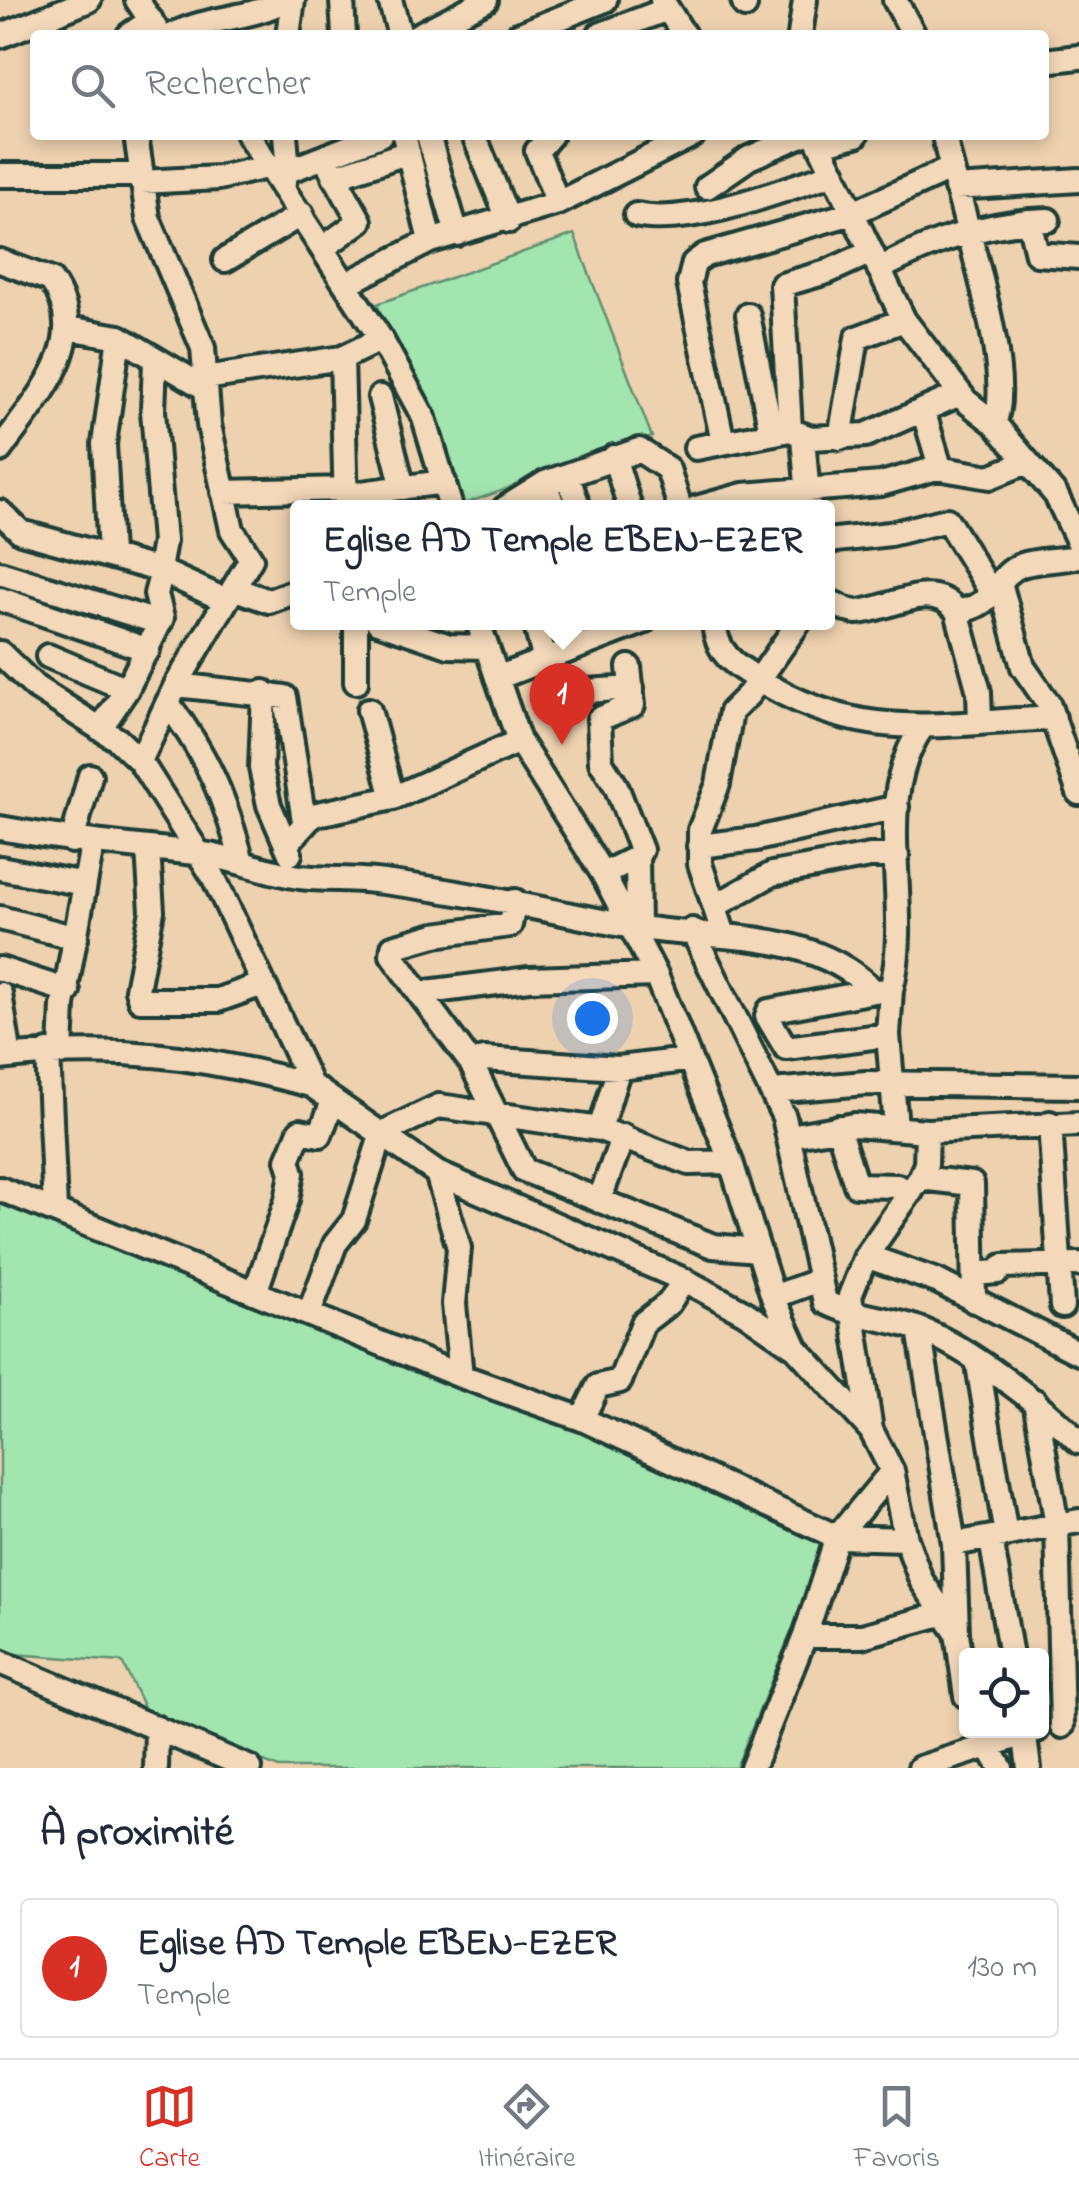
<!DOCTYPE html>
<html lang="fr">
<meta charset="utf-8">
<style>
body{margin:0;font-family:"Indie Flower",sans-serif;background:#f6f6f7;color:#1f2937}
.controls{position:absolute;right:30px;bottom:30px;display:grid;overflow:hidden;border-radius:10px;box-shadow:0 5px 15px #0003}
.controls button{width:90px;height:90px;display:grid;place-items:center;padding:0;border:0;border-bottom:2px solid #e0e1e3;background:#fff;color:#1f2937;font:50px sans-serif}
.you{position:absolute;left:592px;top:1018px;width:35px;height:35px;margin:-25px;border:8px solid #fff;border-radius:50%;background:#1a73e8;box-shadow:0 0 0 15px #1a73e833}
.badge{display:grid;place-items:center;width:65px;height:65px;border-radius:50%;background:#d93025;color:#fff;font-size:32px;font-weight:700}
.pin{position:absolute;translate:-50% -82px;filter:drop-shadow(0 2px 5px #0008)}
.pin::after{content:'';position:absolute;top:52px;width:35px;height:30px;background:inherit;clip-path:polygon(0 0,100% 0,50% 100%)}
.popup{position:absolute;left:290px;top:500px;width:545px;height:130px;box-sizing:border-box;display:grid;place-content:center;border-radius:10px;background:#fff;filter:drop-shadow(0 2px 8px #0005);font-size:32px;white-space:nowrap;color:#747a83}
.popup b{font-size:38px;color:#1f2937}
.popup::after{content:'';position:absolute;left:50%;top:100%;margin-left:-20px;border:20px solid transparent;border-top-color:#fff}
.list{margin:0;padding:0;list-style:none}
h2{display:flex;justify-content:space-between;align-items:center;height:130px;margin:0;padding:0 40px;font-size:42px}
h2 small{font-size:32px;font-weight:400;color:#747a83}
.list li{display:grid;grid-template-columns:65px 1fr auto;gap:30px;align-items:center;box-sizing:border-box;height:140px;margin:0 20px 20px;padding:0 20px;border:2px solid #e0e1e3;border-radius:10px}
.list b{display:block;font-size:38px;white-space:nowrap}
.list p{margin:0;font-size:32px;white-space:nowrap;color:#747a83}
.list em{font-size:32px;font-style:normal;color:#747a83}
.icon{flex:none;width:55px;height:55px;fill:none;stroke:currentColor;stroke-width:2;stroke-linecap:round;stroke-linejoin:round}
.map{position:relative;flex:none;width:1079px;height:1768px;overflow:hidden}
.search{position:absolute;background:#fff;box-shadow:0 5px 15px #0003;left:30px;right:30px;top:30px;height:110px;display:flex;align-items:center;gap:25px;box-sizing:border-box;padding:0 35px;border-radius:10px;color:#747a83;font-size:38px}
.sheet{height:290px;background:#fff}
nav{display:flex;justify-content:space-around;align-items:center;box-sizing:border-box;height:140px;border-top:2px solid #e0e1e3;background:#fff;font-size:28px;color:#747a83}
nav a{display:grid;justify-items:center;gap:5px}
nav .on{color:#d93025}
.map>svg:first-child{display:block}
.green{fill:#a3e5af;stroke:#619172;stroke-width:2.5}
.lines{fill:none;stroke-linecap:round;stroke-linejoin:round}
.minor-casing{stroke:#1f3d34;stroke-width:30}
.minor{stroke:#f3d8ba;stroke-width:22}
</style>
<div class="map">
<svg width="1079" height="1768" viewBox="0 0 1079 1768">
<rect width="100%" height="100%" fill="#eed1af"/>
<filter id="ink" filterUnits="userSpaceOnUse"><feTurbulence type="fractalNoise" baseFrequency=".01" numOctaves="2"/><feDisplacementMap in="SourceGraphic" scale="20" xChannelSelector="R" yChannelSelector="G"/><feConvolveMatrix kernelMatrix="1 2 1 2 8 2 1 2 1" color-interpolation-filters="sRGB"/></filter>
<g filter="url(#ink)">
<!-- green -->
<path class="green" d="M574 234 652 437 456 507 377 304Z
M0 1200 833 1529 736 1768H279L148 1716 122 1662 0 1653Z"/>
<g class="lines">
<!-- minor casing -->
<g class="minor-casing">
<path id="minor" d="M137 0 160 35
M390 0 400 35
M662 0 684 35
M743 0 745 6
M895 0 914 35
M342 1 344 35
M129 35 151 20
M173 35C209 16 250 20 285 0
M288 35 293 0
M418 35 486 0
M518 35 605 0
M599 35 665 10
M800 35 805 0
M0 36 89 0
M1044 61 1079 57
M136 135 148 218 203 348 209 425 232 530 251 559 176 685 140 761
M404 135 430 241
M428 135 457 234
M474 135 509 221
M551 135 537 151 558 203
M815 135 904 320 966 401 994 423 1056 495 1079 543
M944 135C955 196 1018 375 994 423
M820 144 856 135
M288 171 380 135
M0 175H141
M334 177 406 153
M141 182 219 178 266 167
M283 184 288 171 285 135
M707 187 749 158 802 135
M956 188 1079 180
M636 215C689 227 781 191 834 173
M1029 221 1037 254 1079 257
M323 248 360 221 324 157
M225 260 302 214
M0 261 51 280C95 342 34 401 0 450
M879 269C933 241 986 222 1048 220
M346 284 430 241 558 203 693 135
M748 315 771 432
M68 328 119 337 205 388
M381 339 424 418 451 508
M342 358 346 508
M155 362 153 411 164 541 159 570
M205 378 342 358 381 339 248 135
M380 397 403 488
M924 413 940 467
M790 430 782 285 827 272 869 253
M803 437 809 508
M840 438 857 338 904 320
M723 442 689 283 694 263 705 255 853 213 950 169
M696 448 790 430 811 438 866 435 960 394
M614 457 630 508
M567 475 579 508
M545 483 554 508
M223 492 346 489
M346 495 444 482
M505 508 545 483 639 450 668 469 680 508
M696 508 743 495 881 484 937 468 990 477 1027 462
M0 512 21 532 159 570 225 600
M827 541 890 534 947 520 993 595
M110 554 104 444 119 337
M0 573 160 623
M1001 586 1023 667 1048 703 1079 793
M235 589 269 601 297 591
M0 599 148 650
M827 601C837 604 847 612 857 612 890 610 931 578 957 611 998 607 993 576 1022 565 1039 559 1061 561 1079 556
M957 611 979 692 980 722
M356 622V682
M378 622 449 646 484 647
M478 622 519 741 603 874 656 975 731 1162 773 1297 796 1348 871 1430 892 1471 906 1539 921 1580 957 1633 966 1696
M535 622 545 661
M714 622C716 653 734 665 758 679 863 745 938 723 1054 718
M0 653 35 687 118 740 140 761 213 876 311 1085 437 1173 684 1280 744 1312 793 1346
M48 656 127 689
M497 678 643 622
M176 685 285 697 304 821
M264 692 261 768 269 805 290 854
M574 697 587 691 632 688
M168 704C207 754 226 801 242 862
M369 710 393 798
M100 729 127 689 162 618 156 594 162 571
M0 828C66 840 130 846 196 853 231 857 265 872 300 877 327 880 355 878 383 882 464 892 542 909 622 925 708 942 806 924 874 991L891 990 888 1035 896 1127
M72 841 90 776
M286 845 313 815 393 798 519 741
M699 846 756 839 897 807
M148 850 152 911 137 990 140 1000H218L260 985
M637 857 638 927
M0 868 84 884
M603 874 637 857 641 850 616 786 601 762 599 719 633 705 629 667
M715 906 772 874 870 856H897
M0 918 76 938
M692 930 784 1117 825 1302C853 1317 892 1318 922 1330 969 1348 1042 1405 1079 1442
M724 935 700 864V830L718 784 731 712 749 694 799 622
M0 969 68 991
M656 975 529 979 419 993 471 1063 524 1170 713 1246 757 1250
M891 990C914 904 869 801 923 726
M874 991 769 1011 767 1016 786 1048 888 1035
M419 993 392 955 393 947 435 935 510 925 515 901
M0 994 10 1057
M48 1052 55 1210
M61 1052 63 1005 92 845
M0 1058C112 1044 202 1056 311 1085
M471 1063 484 1059 619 1068 686 1060
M772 1091 866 1083 1079 1086
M1050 1123 1062 1306
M838 1127 856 1185 897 1186 911 1192
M600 1129 619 1068
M789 1136 854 1125 927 1131 1079 1124
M437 1173 459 1248 454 1304 461 1376
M920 1178 972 1184 974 1301
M0 1189 461 1376 582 1419 837 1537 906 1539
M599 1201 623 1136
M866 1256 937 1281 1079 1353
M974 1274 998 1272 1003 1266 1079 1264
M256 1290 287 1200 292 1173 288 1160 300 1131 320 1135 333 1101
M773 1297 817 1281
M310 1311 335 1244 354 1220 382 1133 439 1106 600 1129 689 1163 731 1162
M919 1329 954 1544 957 1633
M978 1365 1006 1535
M1035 1401 1057 1525 1062 1726
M582 1419 598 1386 620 1381 643 1323 669 1303 684 1280
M871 1430 850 1296 866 1256 920 1178 926 1164 927 1131
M991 1539 1011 1656
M954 1544 1079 1521
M805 1636H862L942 1614
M0 1662 250 1768
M1024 1730 1029 1768
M981 1734 1001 1768
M156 1768 157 1728
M752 1768 805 1636 837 1537 892 1471
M920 1768 1037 1730"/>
</g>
<!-- minor -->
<use href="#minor" class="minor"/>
</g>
</g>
</svg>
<div class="controls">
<button><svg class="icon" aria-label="locate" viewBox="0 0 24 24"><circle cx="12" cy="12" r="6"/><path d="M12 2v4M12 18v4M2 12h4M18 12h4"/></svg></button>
</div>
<div class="you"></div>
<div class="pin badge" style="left:562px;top:745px">1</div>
<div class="popup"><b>Eglise AD Temple EBEN-EZER</b>Temple</div>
<div class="search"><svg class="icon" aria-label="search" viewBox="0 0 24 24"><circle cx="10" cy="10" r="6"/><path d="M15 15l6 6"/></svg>Rechercher</div>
</div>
<section class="sheet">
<h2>À proximité<small></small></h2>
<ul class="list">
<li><span class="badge">1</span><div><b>Eglise AD Temple EBEN-EZER</b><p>Temple</p></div><em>130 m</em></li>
</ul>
</section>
<nav>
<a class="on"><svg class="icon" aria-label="map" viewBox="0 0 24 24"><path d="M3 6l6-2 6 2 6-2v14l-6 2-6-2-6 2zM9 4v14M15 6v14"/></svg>Carte</a>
<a><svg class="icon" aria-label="directions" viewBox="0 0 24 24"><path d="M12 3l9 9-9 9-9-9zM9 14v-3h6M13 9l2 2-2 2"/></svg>Itinéraire</a>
<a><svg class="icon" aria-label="saved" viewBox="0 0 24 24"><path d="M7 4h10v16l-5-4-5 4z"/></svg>Favoris</a>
</nav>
